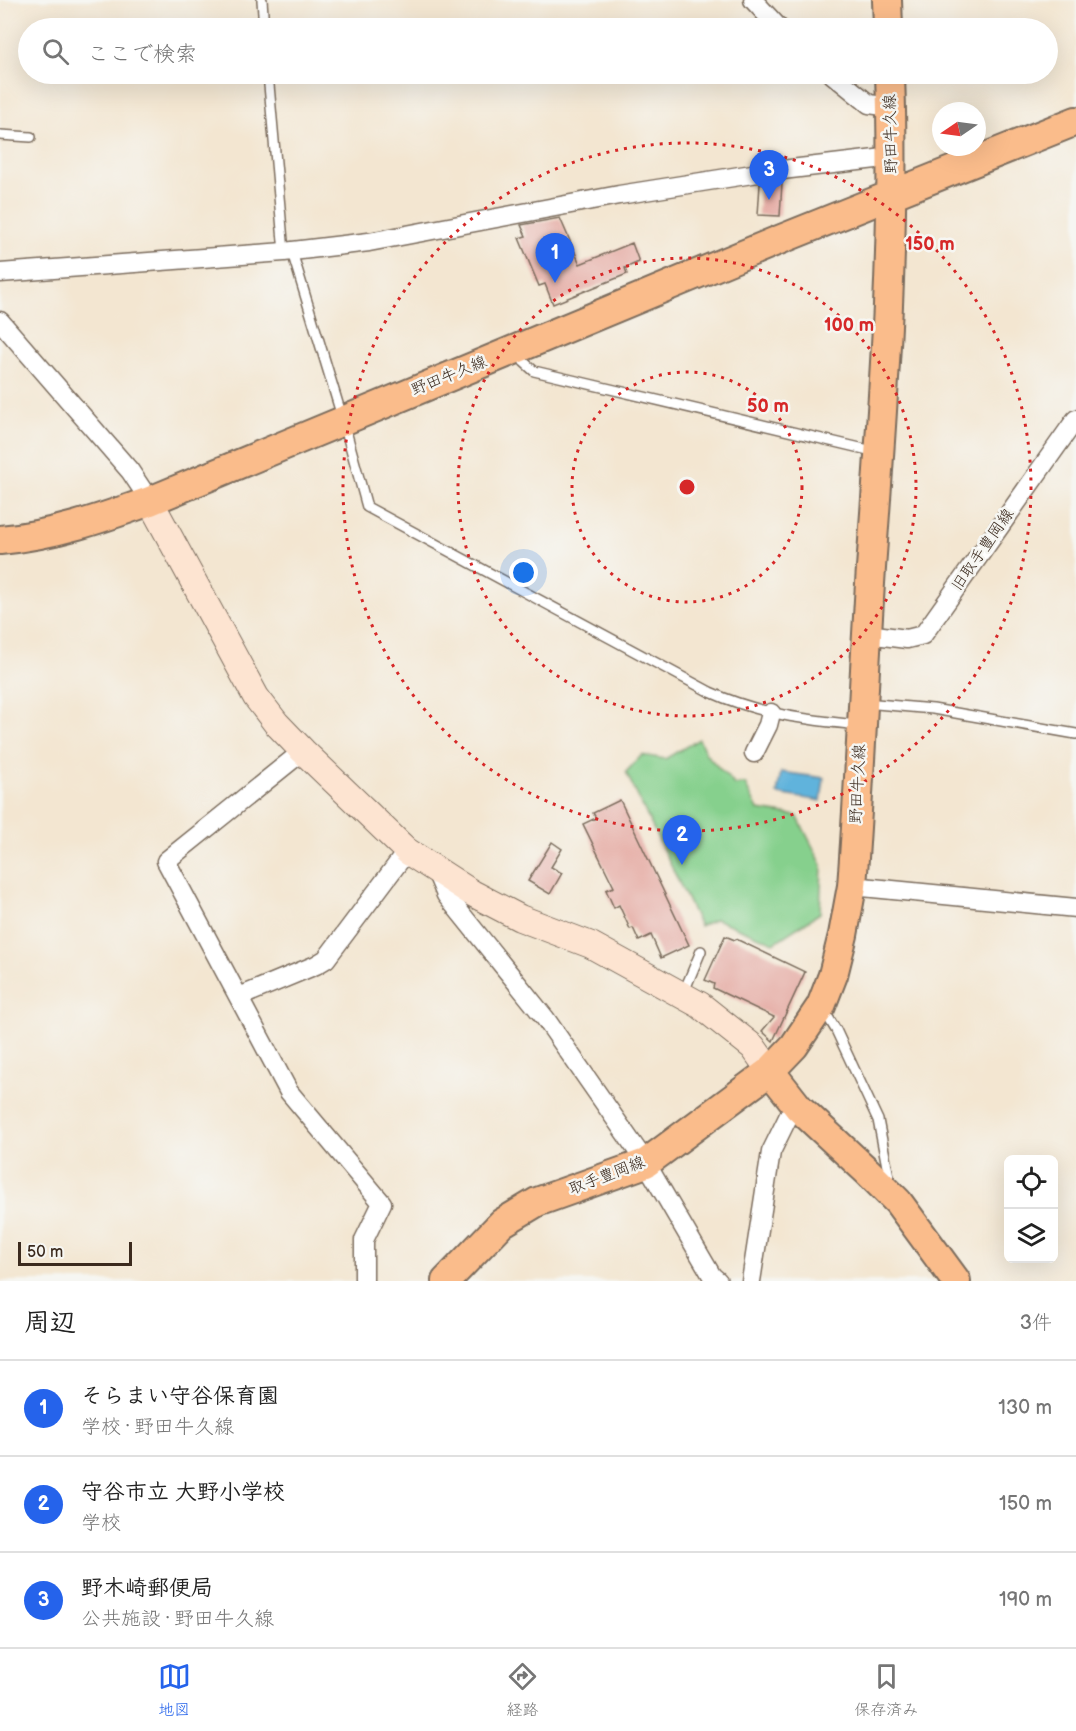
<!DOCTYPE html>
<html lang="ja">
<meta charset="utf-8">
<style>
body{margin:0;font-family:"Balsamiq Sans","Klee One",sans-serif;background:#f2f2f2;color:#222}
.controls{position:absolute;right:18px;bottom:18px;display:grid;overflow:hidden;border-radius:9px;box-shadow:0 6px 24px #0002}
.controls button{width:54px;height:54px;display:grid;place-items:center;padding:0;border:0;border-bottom:2px solid #e0e0e0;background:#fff;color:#222;font:30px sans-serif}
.compass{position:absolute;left:932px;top:102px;width:54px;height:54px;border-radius:50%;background:#fff;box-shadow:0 6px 24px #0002;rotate:257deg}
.scale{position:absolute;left:18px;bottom:15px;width:114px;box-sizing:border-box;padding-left:6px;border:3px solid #3b2a1e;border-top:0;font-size:16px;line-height:21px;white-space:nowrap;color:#3b2a1e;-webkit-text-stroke:4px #f6f6f2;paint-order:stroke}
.you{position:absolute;left:524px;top:573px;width:21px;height:21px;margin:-15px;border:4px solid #fff;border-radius:50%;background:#1a73e8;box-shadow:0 0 0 9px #1a73e833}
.badge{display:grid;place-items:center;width:39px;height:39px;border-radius:50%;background:#2563eb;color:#fff;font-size:20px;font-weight:700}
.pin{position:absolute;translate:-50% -50px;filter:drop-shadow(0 2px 3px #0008)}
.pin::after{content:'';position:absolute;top:32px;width:21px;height:18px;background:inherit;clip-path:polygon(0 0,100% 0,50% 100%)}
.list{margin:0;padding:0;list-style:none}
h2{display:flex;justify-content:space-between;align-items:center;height:78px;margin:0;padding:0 24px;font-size:26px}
h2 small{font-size:20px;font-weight:400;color:#767676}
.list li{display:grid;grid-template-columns:39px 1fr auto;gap:18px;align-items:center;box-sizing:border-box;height:96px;padding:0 24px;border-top:2px solid #e0e0e0}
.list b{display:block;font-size:22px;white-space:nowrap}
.list p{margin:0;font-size:20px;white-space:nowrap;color:#767676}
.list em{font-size:20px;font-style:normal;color:#767676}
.icon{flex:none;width:33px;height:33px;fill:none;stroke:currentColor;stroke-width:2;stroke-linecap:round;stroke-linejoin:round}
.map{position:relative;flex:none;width:1076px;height:1281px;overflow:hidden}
.search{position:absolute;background:#fff;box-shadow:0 6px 24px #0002;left:18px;right:18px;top:18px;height:66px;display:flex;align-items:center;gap:15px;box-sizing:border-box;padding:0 21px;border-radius:33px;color:#767676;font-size:22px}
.sheet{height:366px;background:#fff}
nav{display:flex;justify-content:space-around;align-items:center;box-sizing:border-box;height:84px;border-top:2px solid #e0e0e0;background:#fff;font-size:16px;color:#767676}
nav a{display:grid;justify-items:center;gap:3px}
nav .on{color:#2563eb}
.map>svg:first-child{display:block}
.green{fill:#86d08d;stroke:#607d56;stroke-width:1.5}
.water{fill:#61b3dc;stroke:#4e6e7d;stroke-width:1.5}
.building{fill:#e5aaa3}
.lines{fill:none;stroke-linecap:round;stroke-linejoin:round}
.lane-casing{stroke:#7b6c5d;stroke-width:12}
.street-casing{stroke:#7b6c5d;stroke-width:21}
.secondary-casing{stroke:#7b6c5d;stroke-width:28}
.primary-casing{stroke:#7b6c5d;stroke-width:32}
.lane{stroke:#fff;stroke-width:9}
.street{stroke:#fff;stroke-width:18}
.secondary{stroke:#fde4d1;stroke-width:26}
.primary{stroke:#fabc8b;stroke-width:28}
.ring{fill:none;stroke:#d62828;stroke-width:3;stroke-dasharray:3 6}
.labels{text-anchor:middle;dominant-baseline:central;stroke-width:5;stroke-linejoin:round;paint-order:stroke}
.street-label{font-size:16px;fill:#3b2a1e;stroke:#f6f6f2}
.centre{fill:#d62828;stroke:#f6f6f2;stroke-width:3}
.ring-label{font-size:18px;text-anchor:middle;font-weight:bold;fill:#d62828;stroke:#f6f6f2;stroke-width:5;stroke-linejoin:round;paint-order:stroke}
</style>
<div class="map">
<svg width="1076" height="1281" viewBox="0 0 1076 1281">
<rect width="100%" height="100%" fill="#f6f6f2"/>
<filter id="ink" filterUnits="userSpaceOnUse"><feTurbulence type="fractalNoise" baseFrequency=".0167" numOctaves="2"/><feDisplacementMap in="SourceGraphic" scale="12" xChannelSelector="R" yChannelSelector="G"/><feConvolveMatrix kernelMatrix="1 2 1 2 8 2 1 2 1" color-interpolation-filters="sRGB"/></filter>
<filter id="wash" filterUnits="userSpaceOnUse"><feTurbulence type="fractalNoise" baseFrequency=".008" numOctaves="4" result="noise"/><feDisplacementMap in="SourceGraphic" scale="24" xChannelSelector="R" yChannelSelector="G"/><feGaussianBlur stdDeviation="1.35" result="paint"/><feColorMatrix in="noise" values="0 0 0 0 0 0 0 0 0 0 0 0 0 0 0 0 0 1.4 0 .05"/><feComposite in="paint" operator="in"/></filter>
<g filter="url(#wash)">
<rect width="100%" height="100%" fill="#f3e6d1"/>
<!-- green -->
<path class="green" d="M699 739 706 754 735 785 745 784 758 810 797 816 822 865 820 913 774 943 716 919 700 926 626 772 642 755 665 759Z"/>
<!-- water -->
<path class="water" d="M781 772 824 778 821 801 777 794Z"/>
<g id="blocks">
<!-- building -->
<path class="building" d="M775 182 782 183 780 216 758 215 760 184Z
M560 218 580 264 632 243 639 262 625 268 627 274 553 304 545 284 539 286 519 238 526 236 521 225Z
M620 800 689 945 661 958 651 935 639 941 633 928 630 929 619 905 614 908 606 890 614 887 583 824 596 818 593 813Z
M552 842 562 849 551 867 562 873 550 894 528 881Z
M725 936 735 940 736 939 805 972 773 1041 762 1031 774 1017 713 988 714 984 705 980Z"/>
</g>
</g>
<g filter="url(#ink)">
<use href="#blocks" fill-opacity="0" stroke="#7b6c5d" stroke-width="1.5"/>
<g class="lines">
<!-- lane casing -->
<g class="lane-casing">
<path id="lane" d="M262 0 264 28
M268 74 284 252
M0 135 31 137
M292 252 343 420 367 507 710 692C759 714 806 720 859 725
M518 351 524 362 534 371 877 452
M865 703 933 709 1076 734
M683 994 701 951
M823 1009 836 1030 878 1120 890 1182"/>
</g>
<!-- street casing -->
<g class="street-casing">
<path id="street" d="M753 0 779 28
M832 74 869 104 891 107
M0 273 284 252 369 242 619 195 765 172 893 157
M0 321 130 471 150 501
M867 634 907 639 923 635 1076 419
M303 751 166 861 289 1092 382 1203 364 1240V1281
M754 753 768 725 771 713
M435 869 446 895 545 1018 646 1163 712 1276 718 1281
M852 886 1076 908
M239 997 316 965 326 959 407 851
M751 1281 771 1152 795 1103"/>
</g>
<!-- secondary casing -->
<g class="secondary-casing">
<path id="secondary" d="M150 501 256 697 276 723 303 751 407 851 472 893 520 918 591 945 700 1005 753 1047 770 1071"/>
</g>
<!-- primary casing -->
<g class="primary-casing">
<path id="primary" d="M887 0 888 28
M0 540C54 535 100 519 150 501L774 242 1076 121
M770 1071 799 1108 867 1171 898 1202 956 1281
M446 1281 502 1223 537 1202 646 1163 770 1071 794 1046 821 1006 833 975 843 935 852 886C860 780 864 674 871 568 883 403 896 240 890 74"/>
</g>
<!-- lane -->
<use href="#lane" class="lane"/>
<!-- street -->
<use href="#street" class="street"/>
<!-- secondary -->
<use href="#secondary" class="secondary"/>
<!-- primary -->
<use href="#primary" class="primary"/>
</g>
</g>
<!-- distance rings -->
<g class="ring">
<circle cx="687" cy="487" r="115"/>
<circle cx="687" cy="487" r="229"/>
<circle cx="687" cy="487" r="344"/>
</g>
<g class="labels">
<!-- street labels -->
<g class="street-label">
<text transform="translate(891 134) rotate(-91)">野田牛久線</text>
<text transform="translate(449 376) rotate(-22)">野田牛久線</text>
<text transform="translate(983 550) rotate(-55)">旧取手豊岡線</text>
<text transform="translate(858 784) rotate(-87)">野田牛久線</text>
<text transform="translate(607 1176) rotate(-21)">取手豊岡線</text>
</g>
</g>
<circle cx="687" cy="487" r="9" class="centre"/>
<g class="ring-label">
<text x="930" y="250">150 m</text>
<text x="849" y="331">100 m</text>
<text x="768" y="412">50 m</text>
</g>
</svg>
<div class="controls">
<button><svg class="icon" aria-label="locate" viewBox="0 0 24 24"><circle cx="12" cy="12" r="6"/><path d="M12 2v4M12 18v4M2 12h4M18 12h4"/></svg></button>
<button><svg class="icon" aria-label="layers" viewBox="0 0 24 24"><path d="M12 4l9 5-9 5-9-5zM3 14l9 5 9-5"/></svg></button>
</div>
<svg class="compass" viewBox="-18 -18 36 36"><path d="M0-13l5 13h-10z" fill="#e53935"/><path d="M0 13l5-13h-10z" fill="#767676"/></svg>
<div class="scale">50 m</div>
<div class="you"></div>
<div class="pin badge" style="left:555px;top:283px">1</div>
<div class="pin badge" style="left:682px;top:865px">2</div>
<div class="pin badge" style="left:769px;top:200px">3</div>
<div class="search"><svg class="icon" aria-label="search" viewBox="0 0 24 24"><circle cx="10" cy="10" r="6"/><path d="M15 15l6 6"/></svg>ここで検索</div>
</div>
<section class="sheet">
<h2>周辺<small>3件</small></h2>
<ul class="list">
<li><span class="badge">1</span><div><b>そらまい守谷保育園</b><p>学校 · 野田牛久線</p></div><em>130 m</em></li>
<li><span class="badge">2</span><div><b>守谷市立 大野小学校</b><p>学校</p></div><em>150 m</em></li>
<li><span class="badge">3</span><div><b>野木崎郵便局</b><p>公共施設 · 野田牛久線</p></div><em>190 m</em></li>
</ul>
</section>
<nav>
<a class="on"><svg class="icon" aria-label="map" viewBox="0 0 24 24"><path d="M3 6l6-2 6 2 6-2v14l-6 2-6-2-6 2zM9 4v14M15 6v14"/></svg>地図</a>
<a><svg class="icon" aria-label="directions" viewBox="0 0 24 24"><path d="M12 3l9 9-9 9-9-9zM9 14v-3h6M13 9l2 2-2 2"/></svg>経路</a>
<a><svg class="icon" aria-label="saved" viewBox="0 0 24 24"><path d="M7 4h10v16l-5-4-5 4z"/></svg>保存済み</a>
</nav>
